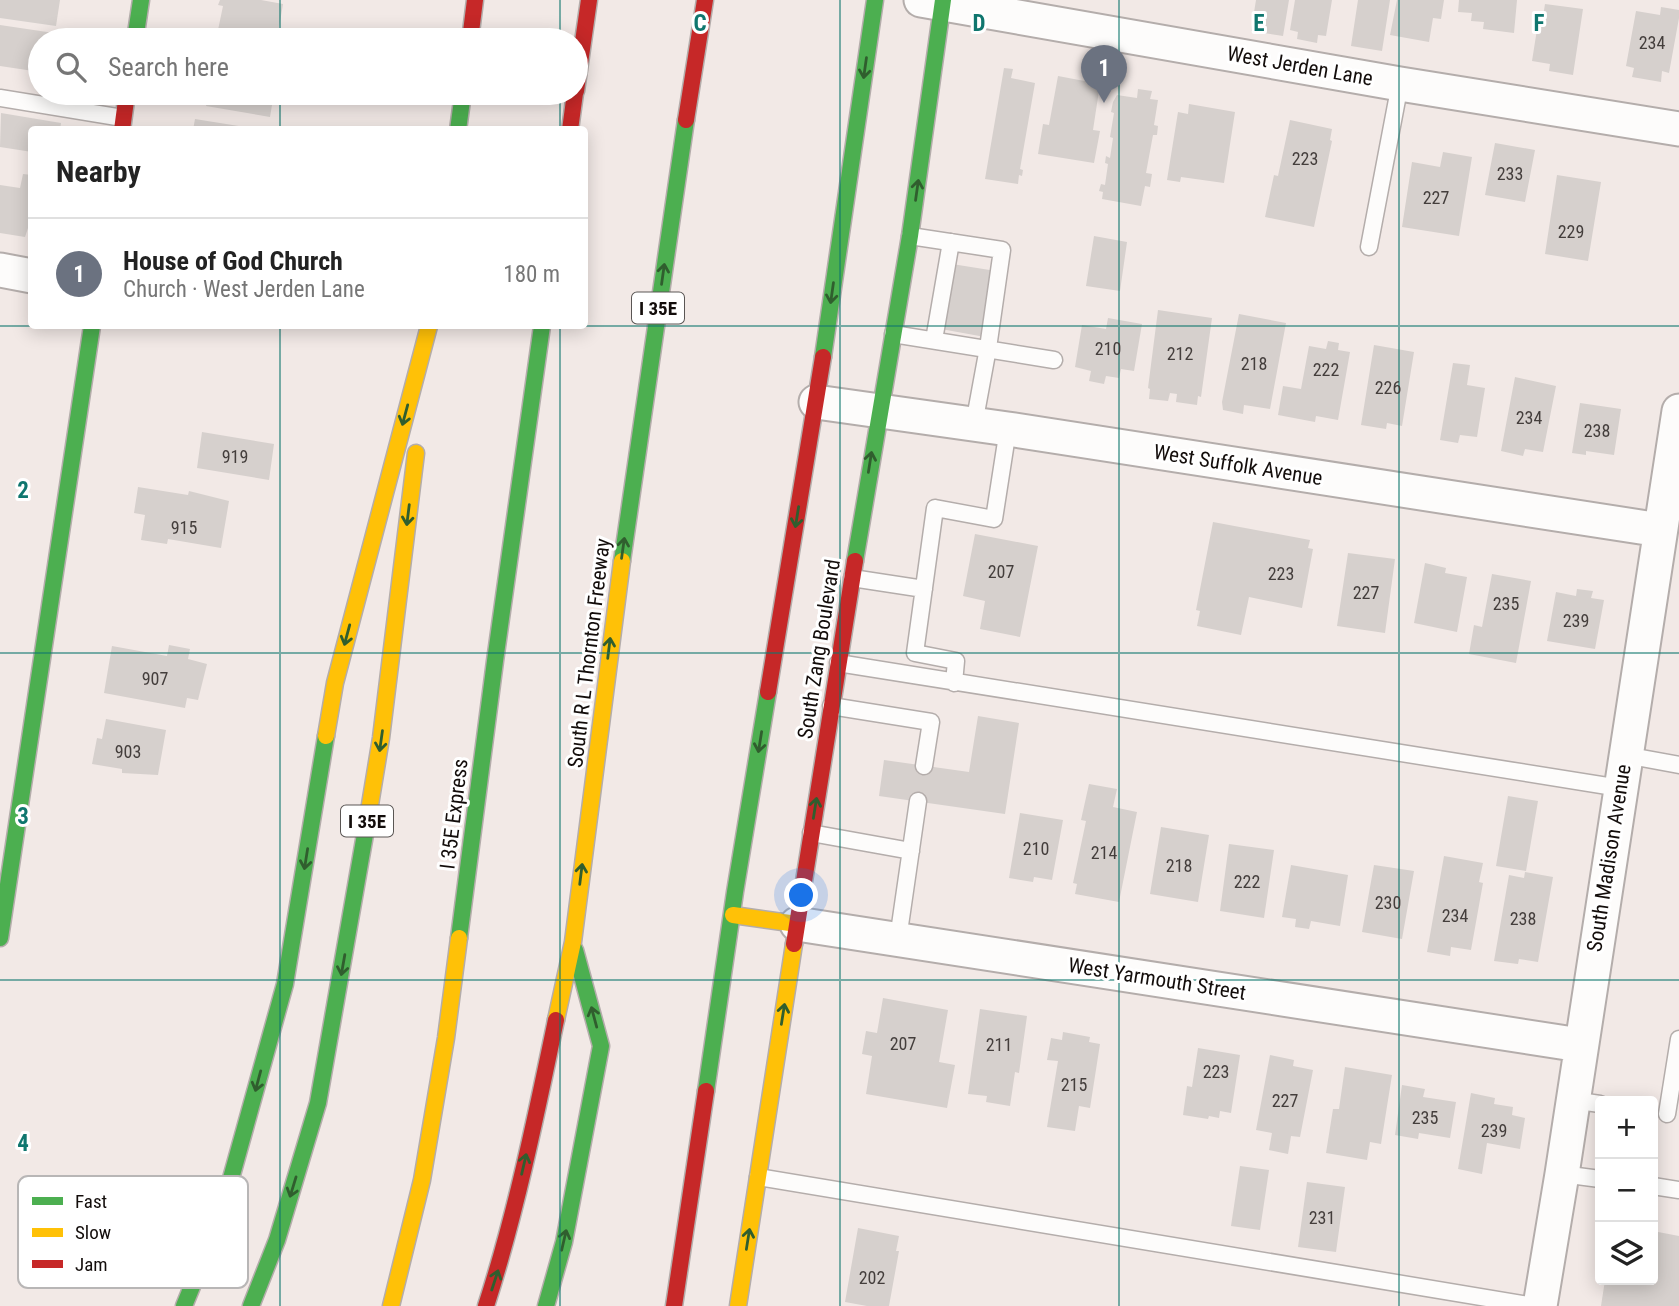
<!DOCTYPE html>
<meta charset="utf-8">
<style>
body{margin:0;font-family:"Roboto Condensed",sans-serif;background:#f6f6f6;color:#222}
.controls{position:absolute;right:21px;bottom:21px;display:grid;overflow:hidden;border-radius:7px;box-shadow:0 4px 18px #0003}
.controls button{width:63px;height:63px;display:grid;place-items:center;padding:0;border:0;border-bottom:2px solid #e0e0e0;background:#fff;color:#222;font:35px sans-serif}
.you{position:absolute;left:802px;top:896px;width:24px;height:24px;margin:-18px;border:5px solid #fff;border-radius:50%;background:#1a73e8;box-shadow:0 0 0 10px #1a73e833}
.badge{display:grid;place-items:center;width:46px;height:46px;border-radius:50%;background:#615a58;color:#fff;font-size:23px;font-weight:700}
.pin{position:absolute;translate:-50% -58px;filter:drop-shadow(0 2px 4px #0008)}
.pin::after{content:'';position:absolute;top:37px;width:24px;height:21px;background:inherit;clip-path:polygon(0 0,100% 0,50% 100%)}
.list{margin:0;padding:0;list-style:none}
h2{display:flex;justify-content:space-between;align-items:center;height:91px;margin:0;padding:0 28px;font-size:30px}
h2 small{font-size:23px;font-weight:400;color:#767676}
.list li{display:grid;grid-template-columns:46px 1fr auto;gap:21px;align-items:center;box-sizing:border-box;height:112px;padding:0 28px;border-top:2px solid #e0e0e0}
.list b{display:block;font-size:26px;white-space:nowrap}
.list p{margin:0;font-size:23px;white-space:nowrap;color:#767676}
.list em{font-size:23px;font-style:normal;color:#767676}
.icon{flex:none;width:38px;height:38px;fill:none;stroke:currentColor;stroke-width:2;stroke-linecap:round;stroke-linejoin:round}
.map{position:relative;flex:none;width:1679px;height:1306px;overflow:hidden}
.search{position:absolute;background:#fff;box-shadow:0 4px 18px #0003;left:28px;top:28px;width:560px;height:77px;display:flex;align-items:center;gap:18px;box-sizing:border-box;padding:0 24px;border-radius:38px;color:#767676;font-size:26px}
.panel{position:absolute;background:#fff;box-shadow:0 4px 18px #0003;left:28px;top:126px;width:560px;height:203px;border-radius:7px}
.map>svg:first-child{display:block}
.building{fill:#d6d0cd}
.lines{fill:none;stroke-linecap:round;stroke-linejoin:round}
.lane-casing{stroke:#b4adab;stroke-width:19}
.street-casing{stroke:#b4adab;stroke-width:37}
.fast-casing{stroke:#b4adab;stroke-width:19}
.slow-casing{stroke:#b4adab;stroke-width:19}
.jam-casing{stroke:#b4adab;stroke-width:19}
.lane{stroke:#fdfcfb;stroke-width:16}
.street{stroke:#fdfcfb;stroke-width:33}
.fast{stroke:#4caf50;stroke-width:16}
.slow{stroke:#ffc107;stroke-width:16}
.jam{stroke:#c62828;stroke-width:16}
.oneway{stroke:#305e2e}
.grid{fill:none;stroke:#0f766e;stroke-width:2;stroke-opacity:0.55}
.labels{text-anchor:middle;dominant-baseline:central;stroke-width:6;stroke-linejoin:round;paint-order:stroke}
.number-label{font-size:18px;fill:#443e3c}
.shield{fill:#fff;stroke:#5a5654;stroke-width:2}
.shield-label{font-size:19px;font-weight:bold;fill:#130d0b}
.street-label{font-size:21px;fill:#130d0b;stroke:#fff}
.key{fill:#fff;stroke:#b8b6b6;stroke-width:2}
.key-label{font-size:19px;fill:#130d0b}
.grid-label{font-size:23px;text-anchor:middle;font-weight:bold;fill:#0f766e;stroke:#fff;stroke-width:6;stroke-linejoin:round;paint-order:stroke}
</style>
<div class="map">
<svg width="1679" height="1306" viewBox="0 0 1679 1306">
<rect width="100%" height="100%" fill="#f2e9e6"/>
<!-- building -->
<path class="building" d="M0 0H60L56 26 0 18Z
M220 0H261L283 4 277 40 212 39 214 30H218L223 6 218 5Z
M1256 0H1289L1283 36 1251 31Z
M1295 0H1332L1326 36 1318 35 1317 43 1297 39 1298 32 1290 30Z
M1358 0H1390L1382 51 1351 46Z
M1397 0H1444L1441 19 1433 18 1429 42 1390 35Z
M1459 0H1517L1514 33 1483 29 1484 22 1471 21 1472 13 1458 12Z
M1545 4 1583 9 1573 75 1549 71 1550 64 1532 61 1538 23H1542Z
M1661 7 1679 10V18L1669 73 1662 71 1661 82 1632 77 1634 68 1626 66 1636 11 1660 15Z
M0 25 74 36 73 40H40V72L0 66Z
M1004 68 1013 69 1011 78 1035 83 1020 169 1023 170 1022 176 1019 175 1018 184 985 179Z
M1058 76 1100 84 1093 130 1100 131 1094 163 1038 154 1043 124 1049 125Z
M1138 89 1152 91 1150 99 1158 100 1154 125 1158 126 1157 135H1153L1146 173 1152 174 1150 187 1145 186 1141 206 1102 199 1103 192 1099 191 1101 184 1105 185 1108 164 1105 163 1106 156 1110 158 1113 138 1110 137 1114 113 1111 112 1113 102 1117 95 1137 98Z
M201 93H274L270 117 206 106 208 99 200 97Z
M1189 104 1235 112 1224 183 1181 177 1180 182 1167 180 1178 112 1188 114Z
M1 113 61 123 60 130H32V152L0 147Z
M195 119 251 128V130H193Z
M1290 120 1332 129 1330 140 1332 141 1314 227 1265 217 1274 175 1278 176Z
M1495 143 1535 150 1525 202 1485 195Z
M1443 152 1472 157 1459 236 1402 227 1412 162 1440 167Z
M23 174 32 175V223L30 222 25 237 0 233V185L20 188Z
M1557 175 1601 182 1588 261 1545 254Z
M1094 236 1127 242 1120 291 1086 286Z
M952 264 996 271 985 337 941 329Z
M1158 310 1212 318 1201 397 1198 396 1197 405 1176 402 1177 394 1170 393 1168 401 1149 399 1150 389 1148 388Z
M1239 314 1286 323 1270 409 1244 405 1243 414 1223 410 1222 402Z
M1108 318 1142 324 1134 371 1121 369 1119 378 1106 376 1104 384 1089 381 1091 371 1075 367 1082 325 1106 329Z
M1328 341 1339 343 1338 350 1350 352 1338 420 1316 416 1315 422 1278 415 1283 386 1301 389 1309 346 1326 349Z
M1374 345 1414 352 1402 426 1387 423 1386 429 1361 425Z
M1453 363 1470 365 1467 385 1485 388 1477 437 1460 435 1458 443 1440 440Z
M1515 377 1556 386 1543 452 1525 449 1523 456 1501 451Z
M1580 403 1621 409 1614 455 1586 451V455L1572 453Z
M202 432 274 444 269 480 197 468Z
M138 487 188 495 189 491 229 501 221 548 168 539 167 544 141 540 145 515 134 513Z
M1213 522 1310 540 1308 548 1313 549 1302 608 1249 597 1241 635 1197 626 1200 611 1196 610Z
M975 534 1038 546 1020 637 980 629 985 601 963 596Z
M1348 553 1395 559 1385 633 1337 626Z
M1425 563 1446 568 1445 573 1467 577 1457 632 1414 623Z
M1492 574 1531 581 1516 663 1469 654 1474 625 1482 627Z
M1577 589 1593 591 1591 598 1604 600 1595 649 1547 641 1556 592 1576 596Z
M169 645 190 649 188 659 207 664 198 700 187 698 185 708 104 693 112 646 167 656Z
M978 716 1019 723 1005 814 879 796 884 760 969 772Z
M106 719 166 730 158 775 122 773V769L92 764 97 738 102 739Z
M1089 784 1117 789 1113 807 1137 812 1119 902 1075 894 1077 884 1073 883 1086 821 1081 820Z
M1508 796 1538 801 1526 871 1496 866Z
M1020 813 1063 820 1052 880 1034 877 1033 882 1009 878Z
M1161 827 1209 835 1198 902 1150 894Z
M1229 844 1274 850 1264 918 1220 911Z
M1444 856 1483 863 1479 882 1483 883 1471 950 1451 947 1450 956 1427 952Z
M1291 865 1348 875 1340 926 1311 921 1309 929 1295 927 1296 919 1282 917Z
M1374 865 1414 871 1402 939 1362 932Z
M1525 872 1553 877 1538 962 1519 959 1518 964 1494 961 1509 875 1524 878Z
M883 998 948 1010 939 1062 955 1065 947 1108 866 1094 872 1056 862 1054 866 1031 877 1033Z
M980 1009 1027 1016 1019 1073 1015 1072 1010 1106 986 1102 987 1096 968 1094Z
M1063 1032 1090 1037 1089 1042 1100 1044 1090 1108 1079 1106 1075 1131 1047 1127 1058 1061 1047 1060 1051 1038 1062 1040Z
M1198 1048 1240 1055 1231 1113 1220 1111 1219 1118 1209 1116 1208 1119 1183 1115 1187 1086 1192 1087Z
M1270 1055 1294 1060 1293 1066 1313 1070 1300 1137 1291 1136 1288 1154 1269 1150 1272 1133 1256 1130Z
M1345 1067 1392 1075 1381 1144 1370 1142 1367 1160 1326 1153 1333 1109H1339Z
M1402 1085 1425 1089 1423 1097 1456 1102 1450 1138 1419 1133 1418 1139 1395 1135Z
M1471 1093 1495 1098 1494 1104 1513 1107 1512 1115 1525 1118 1520 1149 1487 1143 1482 1174 1458 1169Z
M1240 1166 1269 1170 1260 1230 1231 1226Z
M1307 1182 1345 1187 1336 1252 1298 1247Z
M858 1228 899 1236 896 1251H899L889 1306H867L845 1302Z
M1653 1231 1679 1236V1306H1601L1605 1280H1653Z"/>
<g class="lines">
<!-- lane casing -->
<g class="lane-casing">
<path id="lane" d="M0 98 123 118
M910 236 1002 250 988 348 974 424
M1369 247 1400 84
M893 334 1054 360
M934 340 951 242
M852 578 924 589
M838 663 1620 788
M954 683 956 661 915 653 935 508 994 519 1008 429
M831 706 931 722 924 766
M1625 755 1679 765
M811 833 911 851
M898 939 918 801
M1572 1100 1600 1104
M1667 1114 1679 1039
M1562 1174 1600 1179
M758 1177 1535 1306
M1653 1186 1679 1190"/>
</g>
<!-- street casing -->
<g class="street-casing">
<path id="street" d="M921 0 1400 84 1679 129
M0 270 32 276
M816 402 1008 429 1660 530
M797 924 1580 1045
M1540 1306 1562 1174 1679 411"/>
</g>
<!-- fast casing -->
<g class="fast-casing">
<path id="fast" d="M135 40 141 0
M458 130 463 93
M823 357 875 0
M622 561 686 120
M855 561 910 236 943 0
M0 938 92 326
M459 938 495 661 542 326
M706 1091 735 892 768 692
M184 1306 220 1218 285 984 326 736
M251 1306 277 1240 318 1103 367 823
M546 1306 564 1242 601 1046 575 950"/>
</g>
<!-- slow casing -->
<g class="slow-casing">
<path id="slow" d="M326 736 335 683 429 326
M367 823 381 738 416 453
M733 915 797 924
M556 1020 573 942 622 561
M391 1306 422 1180 446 1038 459 938
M738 1306 794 944"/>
</g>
<!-- jam casing -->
<g class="jam-casing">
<path id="jam" d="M470 40 475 0
M576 91 589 0
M686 120 705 0
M122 130 127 93
M570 130 575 93
M768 692 823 357
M794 944 855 561
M486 1306C516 1213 536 1116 556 1020
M674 1306 706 1091"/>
</g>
<!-- lane -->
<use href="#lane" class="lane"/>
<!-- street -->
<use href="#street" class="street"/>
<!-- fast -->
<use href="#fast" class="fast"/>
<!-- slow -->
<use href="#slow" class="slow"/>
<!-- jam -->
<use href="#jam" class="jam"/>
</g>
<!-- one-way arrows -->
<defs><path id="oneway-shaft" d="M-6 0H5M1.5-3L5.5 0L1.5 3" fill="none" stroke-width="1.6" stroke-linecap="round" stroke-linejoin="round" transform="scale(1.75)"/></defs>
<g class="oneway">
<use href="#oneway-shaft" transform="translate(865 68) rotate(98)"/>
<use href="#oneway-shaft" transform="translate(917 190) rotate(-82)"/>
<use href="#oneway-shaft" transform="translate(663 274) rotate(-82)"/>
<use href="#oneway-shaft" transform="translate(832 293) rotate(98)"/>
<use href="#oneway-shaft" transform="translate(405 415) rotate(105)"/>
<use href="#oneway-shaft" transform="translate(870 462) rotate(-81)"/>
<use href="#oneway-shaft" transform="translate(408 515) rotate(97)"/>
<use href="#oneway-shaft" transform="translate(797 517) rotate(99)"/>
<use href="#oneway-shaft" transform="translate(623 548) rotate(-82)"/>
<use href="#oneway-shaft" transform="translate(347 635) rotate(105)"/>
<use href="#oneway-shaft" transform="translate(609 648) rotate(-83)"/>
<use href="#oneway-shaft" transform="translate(381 741) rotate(98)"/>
<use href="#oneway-shaft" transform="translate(760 742) rotate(99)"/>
<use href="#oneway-shaft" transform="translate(815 808) rotate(-81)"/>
<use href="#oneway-shaft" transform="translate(306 859) rotate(99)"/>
<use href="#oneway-shaft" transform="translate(581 874) rotate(-83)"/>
<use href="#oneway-shaft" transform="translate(343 965) rotate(100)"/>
<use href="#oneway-shaft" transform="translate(783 1014) rotate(-81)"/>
<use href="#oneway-shaft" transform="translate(594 1017) rotate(-105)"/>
<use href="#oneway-shaft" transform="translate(258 1081) rotate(105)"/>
<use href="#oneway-shaft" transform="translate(524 1164) rotate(-77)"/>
<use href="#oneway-shaft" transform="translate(293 1187) rotate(107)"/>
<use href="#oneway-shaft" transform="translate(748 1239) rotate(-81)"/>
<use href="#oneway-shaft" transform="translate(564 1240) rotate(-77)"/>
<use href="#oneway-shaft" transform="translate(495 1280) rotate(-72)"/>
</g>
<!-- grid -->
<path class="grid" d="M280 0V40M560 0V40M840 0V1306M1119 0V1306M1399 0V1306M280 93V130M560 93V130M0 326H1679M280 326V1306M560 326V1306M0 653H1679M0 980H1679"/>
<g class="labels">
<!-- number labels -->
<g class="number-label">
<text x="1652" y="42">234</text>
<text x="1305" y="158">223</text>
<text x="1510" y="173">233</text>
<text x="1436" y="197">227</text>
<text x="1571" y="231">229</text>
<text x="1108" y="348">210</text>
<text x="1180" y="353">212</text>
<text x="1254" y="363">218</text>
<text x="1326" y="369">222</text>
<text x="1388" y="387">226</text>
<text x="1529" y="417">234</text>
<text x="1597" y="430">238</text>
<text x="235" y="456">919</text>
<text x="184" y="527">915</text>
<text x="1001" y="571">207</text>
<text x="1281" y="573">223</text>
<text x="1366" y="592">227</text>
<text x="1506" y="603">235</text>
<text x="1576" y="620">239</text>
<text x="155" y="678">907</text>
<text x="128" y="751">903</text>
<text x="1036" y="848">210</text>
<text x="1104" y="852">214</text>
<text x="1179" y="865">218</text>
<text x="1247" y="881">222</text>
<text x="1388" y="902">230</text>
<text x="1455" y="915">234</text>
<text x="1523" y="918">238</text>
<text x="903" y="1043">207</text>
<text x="999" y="1044">211</text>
<text x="1216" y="1071">223</text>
<text x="1074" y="1084">215</text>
<text x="1285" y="1100">227</text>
<text x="1425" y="1117">235</text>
<text x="1494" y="1130">239</text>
<text x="1322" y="1217">231</text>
<text x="872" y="1277">202</text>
</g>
<!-- shield labels -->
<g class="shield">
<rect x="632" y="292.5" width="52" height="31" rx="5"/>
<rect x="341" y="805.5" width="52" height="31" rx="5"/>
</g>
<g class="shield-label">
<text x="658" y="308">I 35E</text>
<text x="367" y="821">I 35E</text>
</g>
<!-- street labels -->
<g class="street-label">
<text transform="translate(1300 66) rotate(10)">West Jerden Lane</text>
<text transform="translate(1238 465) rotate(9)">West Suffolk Avenue</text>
<text transform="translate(819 649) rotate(-81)">South Zang Boulevard</text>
<text transform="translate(589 653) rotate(-83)">South R L Thornton Freeway</text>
<text transform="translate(454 814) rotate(-83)">I 35E Express</text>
<text transform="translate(1609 858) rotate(-81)">South Madison Avenue</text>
<text transform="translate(1157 979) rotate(9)">West Yarmouth Street</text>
</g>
</g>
<!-- legend -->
<rect x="18" y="1176" width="230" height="112" rx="10" class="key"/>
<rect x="32" y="1197" width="31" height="8" fill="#4caf50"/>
<rect x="32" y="1228" width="31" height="9" fill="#ffc107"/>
<rect x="32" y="1260" width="31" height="8" fill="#c62828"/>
<g class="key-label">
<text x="75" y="1208">Fast</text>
<text x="75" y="1239">Slow</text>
<text x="75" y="1271">Jam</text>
</g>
<g class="grid-label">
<text x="700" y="31">C</text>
<text x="979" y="31">D</text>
<text x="1259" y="31">E</text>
<text x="1539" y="31">F</text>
<text x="23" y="498">2</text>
<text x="23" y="824">3</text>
<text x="23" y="1151">4</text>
</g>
</svg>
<div class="controls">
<button>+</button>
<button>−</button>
<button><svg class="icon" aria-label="layers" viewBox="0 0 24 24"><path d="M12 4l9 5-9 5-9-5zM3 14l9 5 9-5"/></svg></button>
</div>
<div class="you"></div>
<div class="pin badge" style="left:1104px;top:103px;background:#6b7280">1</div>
<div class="search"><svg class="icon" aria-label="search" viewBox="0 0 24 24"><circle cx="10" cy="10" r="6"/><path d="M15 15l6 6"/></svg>Search here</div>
<section class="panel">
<h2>Nearby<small></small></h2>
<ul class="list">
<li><span class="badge" style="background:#6b7280">1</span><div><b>House of God Church</b><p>Church · West Jerden Lane</p></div><em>180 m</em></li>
</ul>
</section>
</div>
